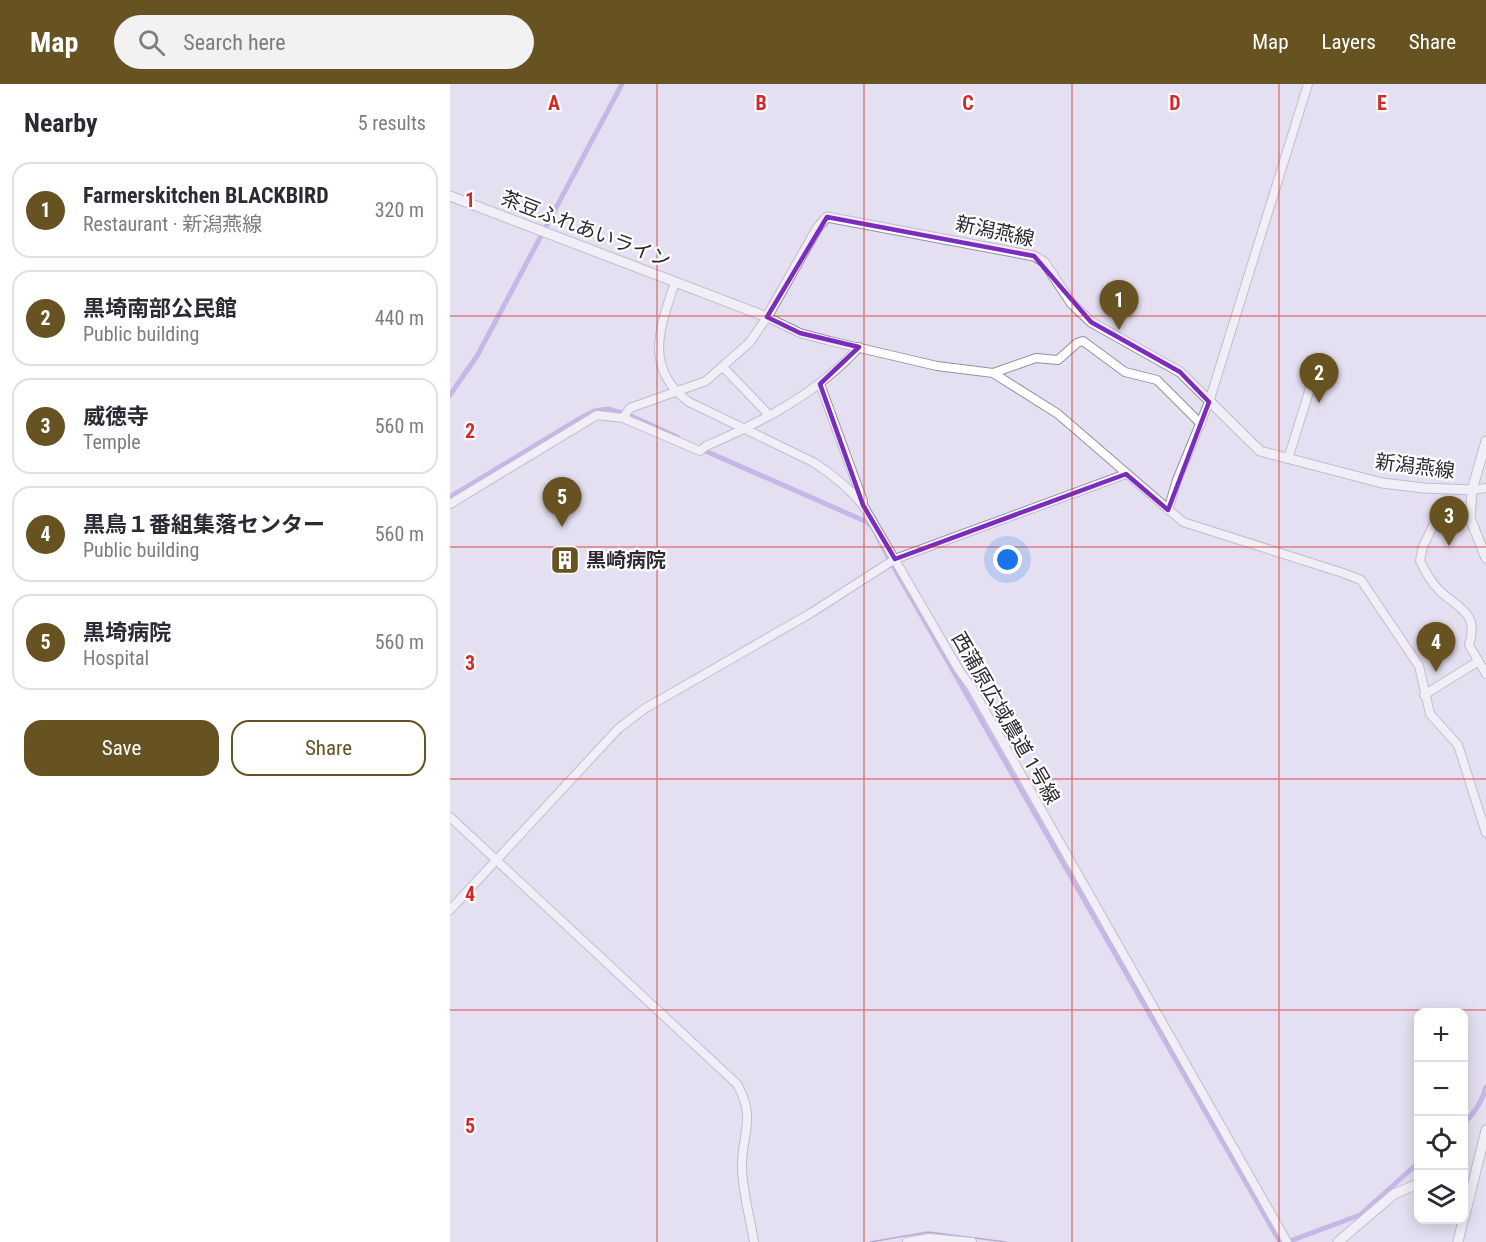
<!DOCTYPE html>
<meta charset="utf-8">
<style>
body{margin:0;font-family:"Roboto Condensed","Noto Sans JP",sans-serif;background:#f2f2f3;color:#2b2b33}
.controls{position:absolute;right:18px;bottom:18px;display:grid;overflow:hidden;border-radius:12px;box-shadow:0 3px 15px #0003}
.controls button{width:54px;height:54px;display:grid;place-items:center;padding:0;border:0;border-bottom:2px solid #e1e1e2;background:#fff;color:#2b2b33;font:30px sans-serif}
.you{position:absolute;left:558px;top:476px;width:21px;height:21px;margin:-15px;border:4px solid #fff;border-radius:50%;background:#1a73e8;box-shadow:0 0 0 9px #1a73e833}
.badge{display:grid;place-items:center;width:39px;height:39px;border-radius:50%;background:#675221;color:#fff;font-size:20px;font-weight:700}
.pin{position:absolute;translate:-50% -50px;filter:drop-shadow(0 2px 3px #0008)}
.pin::after{content:'';position:absolute;top:32px;width:21px;height:18px;background:inherit;clip-path:polygon(0 0,100% 0,50% 100%)}
.list{margin:0;padding:0;list-style:none}
h2{display:flex;justify-content:space-between;align-items:center;height:78px;margin:0;padding:0 24px;font-size:26px}
h2 small{font-size:20px;font-weight:400;color:#7c7c81}
.list li{display:grid;grid-template-columns:39px 1fr auto;gap:18px;align-items:center;box-sizing:border-box;height:96px;margin:0 12px 12px;padding:0 12px;border:2px solid #e1e1e2;border-radius:18px}
.list b{display:block;font-size:22px;white-space:nowrap}
.list p{margin:0;font-size:20px;white-space:nowrap;color:#7c7c81}
.list em{font-size:20px;font-style:normal;color:#7c7c81}
.actions{display:flex;gap:12px;padding:18px 24px}
.actions a{flex:1;padding:14px 0;border:2px solid #675221;border-radius:18px;text-align:center;font-size:21px;color:#675221}
.actions .main{background:#675221;color:#fff}
.icon{flex:none;width:33px;height:33px;fill:none;stroke:currentColor;stroke-width:2;stroke-linecap:round;stroke-linejoin:round}
.map{position:relative;flex:none;width:1036px;height:1158px;overflow:hidden}
header{display:flex;align-items:center;gap:36px;box-sizing:border-box;height:84px;padding:0 30px;background:#675221;color:#fff}
header strong{font-size:28px}
nav{display:flex;gap:33px;margin-inline-start:auto;font-size:21px}
.search{width:420px;height:54px;background:#f2f2f3;display:flex;align-items:center;gap:15px;box-sizing:border-box;padding:0 21px;border-radius:33px;color:#7c7c81;font-size:22px}
main{display:flex}
aside{flex:1;background:#fff}
.map>svg:first-child{display:block}
.lines{fill:none;stroke-linecap:round;stroke-linejoin:round}
.stream{stroke:#806aa7;stroke-width:1.5}
.canal{stroke:#a385da;stroke-width:5}
.minor-casing{stroke:#94909f;stroke-width:10}
.major-casing{stroke:#94909f;stroke-width:11}
.minor{stroke:#fff;stroke-width:8}
.major{stroke:#fff;stroke-width:9}
.marked{fill:none;stroke:#7b2cbf;stroke-width:4.5;stroke-linejoin:round}
.grid{fill:none;stroke:#d62828;stroke-width:1.5;stroke-opacity:0.55}
.labels{text-anchor:middle;dominant-baseline:central;stroke-width:4.5;stroke-linejoin:round;paint-order:stroke}
.street-label{font-size:20px;fill:#2d2b31;stroke:#fff}
.poi-label{font-size:20px;font-weight:bold;fill:#2d2b31;stroke:#fff;text-anchor:start}
.grid-label{font-size:20px;text-anchor:middle;font-weight:bold;fill:#d62828;stroke:#fff;stroke-width:4.5;stroke-linejoin:round;paint-order:stroke}
</style>
<header>
<strong>Map</strong>
<div class="search"><svg class="icon" aria-label="search" viewBox="0 0 24 24"><circle cx="10" cy="10" r="6"/><path d="M15 15l6 6"/></svg>Search here</div>
<nav><a>Map</a><a>Layers</a><a>Share</a></nav>
</header>
<main>
<aside>
<h2>Nearby<small>5 results</small></h2>
<ul class="list">
<li><span class="badge">1</span><div><b>Farmerskitchen BLACKBIRD</b><p>Restaurant · 新潟燕線</p></div><em>320 m</em></li>
<li><span class="badge">2</span><div><b>黒埼南部公民館</b><p>Public building</p></div><em>440 m</em></li>
<li><span class="badge">3</span><div><b>威徳寺</b><p>Temple</p></div><em>560 m</em></li>
<li><span class="badge">4</span><div><b>黒鳥１番組集落センター</b><p>Public building</p></div><em>560 m</em></li>
<li><span class="badge">5</span><div><b>黒埼病院</b><p>Hospital</p></div><em>560 m</em></li>
</ul>
<div class="actions"><a class="main">Save</a><a>Share</a></div>
</aside>
<div class="map">
<svg width="1036" height="1158" viewBox="0 0 1036 1158">
<rect width="100%" height="100%" fill="#e5e0f1"/>
<g class="lines">
<!-- stream -->
<path class="stream" d="M420 1158 478 1148 556 1158"/>
<!-- canal -->
<path class="canal" d="M0 311 27 272 172 0
M251 365 417 438 423 444 442 480 830 1158
M0 413 129 335 144 327 158 325 179 331 227 353
M1014 1039C1025 1029 1032 1018 1036 1003
M837 1158 910 1131 968 1079"/>
<!-- minor casing -->
<g class="minor-casing">
<path id="minor" d="M225 198C210 244 193 284 239 318L363 378C382 390 398 403 413 421L509 586 522 604 837 1158
M273 283 319 331
M543 289 586 274 608 276 627 259 633 257 675 288 707 296 751 340
M370 300 413 417
M173 334 180 324 256 297 300 258 317 233 350 249 380 257 487 282 543 289 608 330 733 438 893 489 911 496 969 582 980 630 1008 661 1036 749
M838 375 862 298
M1022 406 1036 404
M0 420 147 331 173 334 250 367 256 362C312 338 368 309 409 263
M718 426 727 396 759 318 858 0
M1020 434H987L973 462 970 477C975 487 980 497 988 505 1006 524 1030 527 1019 561L1036 590
M974 611 1027 578
M0 733 287 1000C307 1035 291 1050 292 1085 293 1109 300 1134 304 1158
M0 826 168 645 194 625 361 529 445 475 676 390
M457 1158 479 1154 522 1158"/>
</g>
<!-- major casing -->
<g class="major-casing">
<path id="major" d="M0 112 317 233 368 143 377 133 584 172 594 178 622 220 641 238 730 288 810 367 932 399 974 404 1022 406
M1036 357 1022 406 1020 434 1036 474
M1014 1135 1036 1046
M888 1158 944 1110 968 1100
M1008 1158 1013 1136"/>
</g>
<!-- minor -->
<use href="#minor" class="minor"/>
<!-- major -->
<use href="#major" class="major"/>
</g>
<!-- marked area -->
<path d="M0 0H1036V1158H0ZM377 133 584 172 641 238 730 288 759 318 718 426 676 390 445 475 413 421 370 300 409 263 350 249 317 233Z" fill="#e5e0f1" fill-opacity=".55" fill-rule="evenodd"/>
<path class="marked" d="M377 133 584 172 641 238 730 288 759 318 718 426 676 390 445 475 413 421 370 300 409 263 350 249 317 233Z"/>
<!-- grid -->
<path class="grid" d="M207 0V1158M414 0V1158M622 0V1158M829 0V1158M0 232H1036M0 463H1036M0 695H1036M0 926H1036"/>
<!-- icons -->
<defs>
<g id="building-square" transform="scale(1.5)"><rect x="-9" y="-9" width="18" height="18" rx="4" fill="#675221" stroke="#fff"/><path d="M-4-6H4V6H1V3H-1V6H-4ZM-2.5-4.3h1.7v1.8h-1.7ZM.8-4.3h1.7v1.8H.8ZM-2.5-1h1.7V.8h-1.7ZM.8-1h1.7V.8H.8Z" fill="#fff"/></g>
</defs>
<g fill-rule="evenodd">
<use href="#building-square" x="115" y="476"/>
</g>
<g class="labels">
<!-- street labels -->
<g class="street-label">
<text transform="translate(136 145) rotate(21)">茶豆ふれあいライン</text>
<text transform="translate(545 147) rotate(12)">新潟燕線</text>
<text transform="translate(965 382) rotate(7)">新潟燕線</text>
<text transform="translate(556 634) rotate(60)">西蒲原広域農道 1号線</text>
</g>
<!-- poi labels -->
<g class="poi-label">
<text x="136" y="476">黒崎病院</text>
</g>
</g>
<g class="grid-label">
<text x="104" y="26">A</text>
<text x="311" y="26">B</text>
<text x="518" y="26">C</text>
<text x="725" y="26">D</text>
<text x="932" y="26">E</text>
<text x="20" y="123">1</text>
<text x="20" y="354">2</text>
<text x="20" y="586">3</text>
<text x="20" y="817">4</text>
<text x="20" y="1049">5</text>
</g>
</svg>
<div class="controls">
<button>+</button>
<button>−</button>
<button><svg class="icon" aria-label="locate" viewBox="0 0 24 24"><circle cx="12" cy="12" r="6"/><path d="M12 2v4M12 18v4M2 12h4M18 12h4"/></svg></button>
<button><svg class="icon" aria-label="layers" viewBox="0 0 24 24"><path d="M12 4l9 5-9 5-9-5zM3 14l9 5 9-5"/></svg></button>
</div>
<div class="you"></div>
<div class="pin badge" style="left:669px;top:246px">1</div>
<div class="pin badge" style="left:869px;top:319px">2</div>
<div class="pin badge" style="left:999px;top:462px">3</div>
<div class="pin badge" style="left:986px;top:588px">4</div>
<div class="pin badge" style="left:112px;top:443px">5</div>
</div>
</main>
